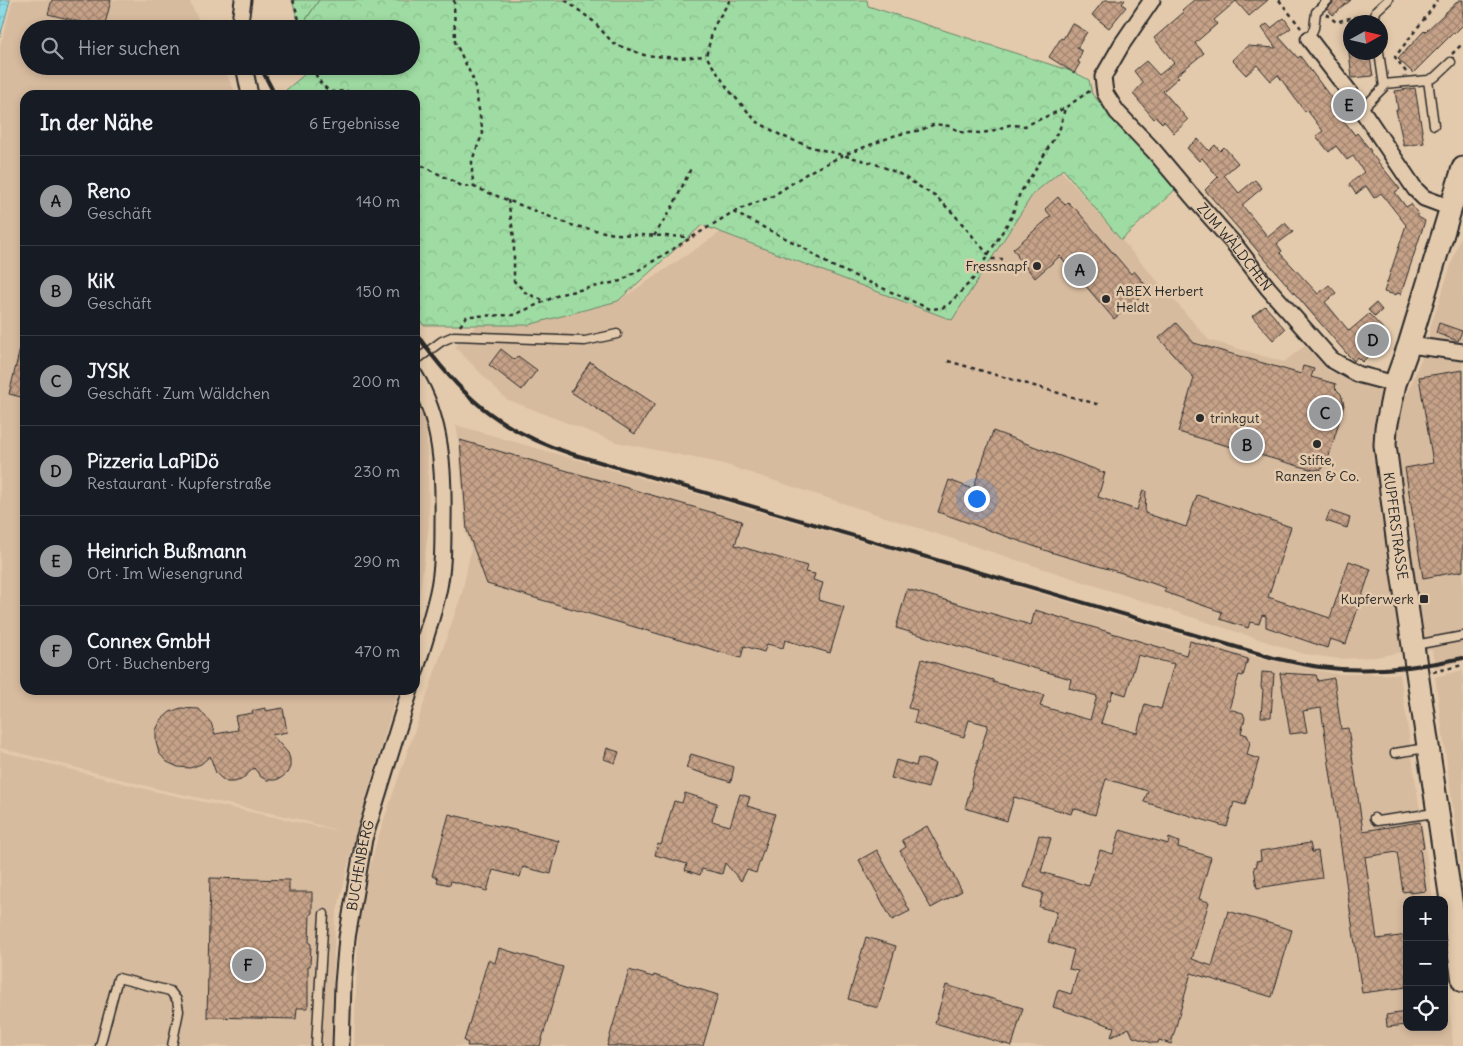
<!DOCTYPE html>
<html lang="de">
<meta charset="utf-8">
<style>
body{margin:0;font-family:Delius,sans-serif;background:#242831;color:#f1f3f6}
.controls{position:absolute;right:15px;bottom:15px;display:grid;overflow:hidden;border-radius:10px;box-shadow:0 2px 8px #0003}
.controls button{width:45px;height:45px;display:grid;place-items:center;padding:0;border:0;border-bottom:1px solid #363941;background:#171b24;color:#f1f3f6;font:25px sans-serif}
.compass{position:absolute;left:1343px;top:15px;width:45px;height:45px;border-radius:50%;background:#171b24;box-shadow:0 2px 8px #0003;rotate:82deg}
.you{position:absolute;left:976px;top:498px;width:18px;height:18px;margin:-12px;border:4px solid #fff;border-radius:50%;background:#1a73e8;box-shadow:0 0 0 8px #1a73e833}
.badge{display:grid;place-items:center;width:32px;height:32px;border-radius:50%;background:#98999b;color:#111;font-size:16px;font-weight:700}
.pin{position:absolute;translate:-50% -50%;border:2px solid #fff;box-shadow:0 1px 5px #0006}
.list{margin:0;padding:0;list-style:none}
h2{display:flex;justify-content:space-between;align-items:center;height:65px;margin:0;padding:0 20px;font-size:21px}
h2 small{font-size:16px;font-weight:400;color:#9ea1a6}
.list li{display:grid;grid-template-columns:32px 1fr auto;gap:15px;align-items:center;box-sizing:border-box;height:90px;padding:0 20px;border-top:1px solid #363941}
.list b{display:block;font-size:19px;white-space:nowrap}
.list p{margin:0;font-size:16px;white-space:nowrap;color:#9ea1a6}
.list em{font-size:16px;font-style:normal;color:#9ea1a6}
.icon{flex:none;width:28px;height:28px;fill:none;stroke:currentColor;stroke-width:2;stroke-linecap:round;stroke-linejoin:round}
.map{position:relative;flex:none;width:1463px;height:1046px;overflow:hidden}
.search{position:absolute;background:#171b24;box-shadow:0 2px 8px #0003;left:20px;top:20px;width:400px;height:55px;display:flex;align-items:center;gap:12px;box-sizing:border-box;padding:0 18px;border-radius:28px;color:#9ea1a6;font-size:19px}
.panel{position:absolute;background:#171b24;box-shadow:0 2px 8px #0003;left:20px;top:90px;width:400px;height:605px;border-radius:15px}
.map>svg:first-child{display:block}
.built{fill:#d7bb9f}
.grass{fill:url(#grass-tufts);stroke:#658467}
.forest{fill:url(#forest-crowns);stroke:#658467}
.water{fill:url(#water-waves);stroke:#65959b}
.building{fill:url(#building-cross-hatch);stroke:#2b2b2b;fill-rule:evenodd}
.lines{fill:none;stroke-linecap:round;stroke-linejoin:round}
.lane-casing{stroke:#2b2b2b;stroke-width:11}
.street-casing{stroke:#2b2b2b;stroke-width:19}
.secondary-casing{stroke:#2b2b2b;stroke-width:25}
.path{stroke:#2b2b2b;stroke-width:2.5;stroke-dasharray:4 4;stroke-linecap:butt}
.lane{stroke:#e4caac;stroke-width:8}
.street{stroke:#e4caac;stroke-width:15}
.secondary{stroke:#e4caac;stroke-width:21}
.rail{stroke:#2b2b2b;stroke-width:4}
.poi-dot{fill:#2b2b2b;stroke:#e4caac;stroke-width:2}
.labels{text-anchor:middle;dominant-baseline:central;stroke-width:5;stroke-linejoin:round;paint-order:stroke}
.street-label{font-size:14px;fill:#2b2b2b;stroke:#e4caac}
.poi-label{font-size:14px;fill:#2b2b2b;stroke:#e4caac;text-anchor:end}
</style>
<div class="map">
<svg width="1463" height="1046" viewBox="0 0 1463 1046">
<defs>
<pattern id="grass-tufts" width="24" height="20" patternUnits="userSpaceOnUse" patternTransform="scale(1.25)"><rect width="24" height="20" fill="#9fdca3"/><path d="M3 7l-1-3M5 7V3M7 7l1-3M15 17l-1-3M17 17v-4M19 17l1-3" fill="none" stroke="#89bd8c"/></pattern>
<pattern id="forest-crowns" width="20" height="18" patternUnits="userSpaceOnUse" patternTransform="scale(1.25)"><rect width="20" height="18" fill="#9fdca3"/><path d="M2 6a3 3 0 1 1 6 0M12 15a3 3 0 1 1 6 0" fill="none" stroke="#89bd8c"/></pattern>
<pattern id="water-waves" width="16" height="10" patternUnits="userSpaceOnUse" patternTransform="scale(1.25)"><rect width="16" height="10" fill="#8cdce6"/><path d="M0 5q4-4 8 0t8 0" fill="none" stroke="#79bdc5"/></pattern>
<pattern id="building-cross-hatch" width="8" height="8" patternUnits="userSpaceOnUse" patternTransform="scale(1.25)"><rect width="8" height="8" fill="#c6a288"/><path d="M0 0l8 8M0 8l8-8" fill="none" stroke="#a1846f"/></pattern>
</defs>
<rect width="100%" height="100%" fill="#e4caac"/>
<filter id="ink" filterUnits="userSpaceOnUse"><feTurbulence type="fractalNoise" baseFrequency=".02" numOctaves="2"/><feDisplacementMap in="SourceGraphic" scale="10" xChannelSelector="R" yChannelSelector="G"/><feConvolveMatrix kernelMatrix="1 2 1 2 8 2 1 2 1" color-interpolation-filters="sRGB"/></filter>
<g filter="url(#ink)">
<!-- built -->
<path class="built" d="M13 0H189L203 29H29V66H222L237 95H25V690H398L355 836 335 921 331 1046H0V751L153 791 339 831 298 819 162 790 0 748V46Z
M1050 158 1209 340 1284 362 1307 344 1329 371 1376 388 1407 395 1427 343 1431 325 1463 229V661L1435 668 1432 650 1397 653 1376 657 1339 659 1304 654 720 463 616 442 506 399 455 347 477 325H528L618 301 721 232 952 320Z
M415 400 426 416 428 467 429 527 420 589 417 617 415 626Z
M456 425 923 559 1255 657 1336 674H1400L1433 900H1407V1027H1444V977L1452 1029 1453 1046H354L359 909 377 840 462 593 471 549 465 531 458 437Z
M1463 670V882L1435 677Z"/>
<!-- grass -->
<path class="grass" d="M292 0H319L300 28Z"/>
<!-- forest -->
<path class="forest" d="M319 0H867L868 6 1074 72 1089 80 1092 94 1176 189 1121 240 1063 169 1033 194 952 320 702 225 618 301 528 325H423L415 311V95H288L286 90 311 69 310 66H411V29H300Z"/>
<!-- water -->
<path class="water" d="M0 0H10L0 37Z"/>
<!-- building -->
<path class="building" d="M52 0H111L104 28 48 14Z
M1104 0H1125L1122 4 1126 7 1109 28 1092 15Z
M1194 0H1268L1249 16 1236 1 1214 20 1217 24 1195 43 1204 53 1177 75 1179 77 1163 91 1188 120 1174 133 1164 121 1162 123 1156 117 1154 119 1133 94 1143 83 1134 71 1146 61 1159 75 1174 63 1154 38 1184 12 1182 10Z
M1334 0H1351L1333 15 1327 9 1332 4Z
M1459 0H1463V25L1454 34 1453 33 1413 73 1398 59 1424 31 1425 32Z
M1284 18 1291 28 1279 37 1298 58 1300 56 1344 115 1341 117 1355 135 1357 133 1371 151 1370 152 1400 189 1395 192 1406 207 1411 204 1418 214 1417 216 1425 221 1401 294 1397 293 1396 295 1384 292 1406 225 1381 193 1374 198 1366 186 1356 194 1349 184 1364 172 1353 156 1347 160 1336 146 1329 152 1316 136 1323 131 1307 110 1305 112 1278 75 1271 81 1257 65 1246 75 1232 60 1247 46 1276 48 1262 28 1267 24 1271 28Z
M1072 23 1087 32 1077 48 1082 51 1078 62 1080 63 1074 73 1049 57 1061 38 1063 39Z
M1349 52H1369L1373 76 1352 78Z
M1415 88 1424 143 1404 146 1396 110H1398L1395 91Z
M1198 139 1209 151 1215 145 1220 151 1224 147 1238 163 1224 175 1239 193 1255 180 1262 188 1242 205 1268 237 1285 223 1293 232 1277 244 1282 251 1280 253 1318 294 1329 285 1336 293 1325 302 1349 331 1369 314 1387 333 1371 347 1374 351 1362 362 1357 357 1354 361 1347 354 1205 190 1218 177 1202 158 1199 161 1187 148Z
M1058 197 1065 205 1068 202 1073 208 1074 207 1131 274 1134 271 1149 289 1114 319 1060 256 1035 278 1017 256 1018 255 1013 249 1051 216 1045 209Z
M1376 303 1382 310 1375 317 1368 310Z
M1265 306 1285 329 1273 340 1252 316Z
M1176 323 1194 343 1301 374 1303 366 1314 369 1311 377 1336 384 1335 388 1341 394 1344 405 1327 463 1322 469 1313 470 1178 432 1194 378 1159 338Z
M1439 323 1462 331 1458 341 1436 333Z
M21 345H25V398L9 394Z
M501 349 515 360 518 356 537 370 522 390 489 365Z
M590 362 655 404 635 434 571 392Z
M1463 370V571L1423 578 1405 468 1433 463 1419 377Z
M993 431 1105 473 1098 497 1137 510 1143 490 1146 491 1145 513 1186 527 1197 495 1291 527 1268 597 1330 618 1349 561 1371 569 1346 644 1330 639 1327 648 1266 627V616L1262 615 1259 624 1250 622 1248 628 1220 619 1222 612 1164 592 1166 588 1122 573 1050 552 938 512 949 480 973 489Z
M460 440 742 521 735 545 807 566 805 572 815 574 813 580 823 583 818 600 844 607 830 653 785 640 783 648 767 644 764 652 744 646 741 658 487 584 467 530Z
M1330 511 1350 518 1347 528 1326 521Z
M907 589 1031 625 1035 610 1186 655 1190 641 1248 659 1243 676 1239 675 1229 709 1243 713 1245 718 1241 733 1247 735 1250 742 1247 755 1259 759 1245 805 1234 802 1227 827 1144 802 1148 791 1106 779 1095 815 1073 808 1071 814 1014 797 1007 821 965 808 972 784H971L988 725 969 720 964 737 914 723 917 710 908 708 922 659 993 680V682L1044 695 1040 706 1090 720 1097 696 1069 688 1071 679 896 628ZM1138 655 1174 664 1161 709 1145 704 1137 733 1101 723 1108 700H1110L1113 691 1126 695Z
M1262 672 1274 673 1271 717H1261L1263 689 1261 688Z
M1280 673 1316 675 1318 681 1334 678 1341 729 1348 728 1363 831 1420 822 1424 848 1420 849 1426 891 1410 893V891L1403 892 1397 852 1365 857 1377 939 1407 935V987L1362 993 1321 708 1303 711 1307 732 1290 734Z
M181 708 199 709 211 723 215 734 238 730 235 716 253 713 252 711 265 708V711L283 708 287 732 272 735 288 753 290 759V767L287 773 281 778 275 780H267L261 777 254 768 241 780 234 782H227L221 778 216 773 210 756 201 764 190 768 178 767 167 762 159 753 156 742V730L161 720 170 712Z
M607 748 619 752 615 763 604 759Z
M691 754 734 767 731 782 686 768Z
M918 758 935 763 928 788 891 778 896 760 916 766Z
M685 793 717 803 712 821 730 826 740 794 750 797 747 806 775 814 756 873 747 870 741 881 725 863 722 874 702 869 700 875 685 870 687 864 655 855 658 844 661 845 674 801 682 803Z
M449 814 559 841 551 874 523 867 520 877 493 870 487 891 451 881 450 885 437 882 438 878 432 876Z
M927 826 962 891 931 908 900 851 906 847 902 840Z
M1120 830 1165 843 1168 844 1169 838 1179 842 1178 847 1211 857 1199 899 1209 902 1192 959 1212 966 1228 911 1292 930 1272 997 1191 973 1171 1044 1159 1040 1158 1043H1152L1133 1037 1129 1028 1111 1037 1114 1027 1053 1007 1058 990 1071 994 1078 971 1069 969 1074 950 1048 942 1057 912 1039 907 1043 893 1024 887 1039 835 1051 838 1041 872 1089 886 1100 850 1113 854Z
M1310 843 1312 852 1318 851 1322 878 1257 888 1254 867 1257 866 1256 861 1261 860 1260 851Z
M877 850 910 911 892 920 859 860Z
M210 878 289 880V892H312V914H310L309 943 311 944 310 966H308V1008H297L296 1019 207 1017Z
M866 937 896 946 878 1008 848 999Z
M499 948 563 967 540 1046H467L468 1043 464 1041 488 960 495 963Z
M629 970 653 977 654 975 718 995 703 1046H607Z
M946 985 1023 1008 1012 1046 935 1023Z
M1407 1012V1025L1387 1027 1386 1015Z"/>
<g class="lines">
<!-- lane casing -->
<g class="lane-casing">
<path id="lane" d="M1374 22 1376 11 1388 0
M1309 39 1314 28 1316 12 1328 0
M1428 80 1435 77 1451 62
M1384 84 1428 80 1434 125
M1361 110 1384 87 1379 52
M415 361 442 341 454 336 585 341 617 334
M1415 645 1463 636
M1395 753 1426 748
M1374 818 1377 821 1435 813
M100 1046 118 978 170 991 177 1000 179 1011 172 1046
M316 1046 324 914"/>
</g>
<!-- street casing -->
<g class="street-casing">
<g id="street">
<path id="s1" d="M1152 0 1122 44 1103 77 1105 93 1117 112 1154 151 1191 195 1235 245 1268 288 1332 360 1357 374 1395 384"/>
<path d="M239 29 243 0"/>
<path d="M1309 39 1351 94 1415 189 1424 198 1451 208"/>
<path d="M244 66 250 95"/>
<path d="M1409 345 1463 352"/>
<path d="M415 376C442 420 444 472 443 523 443 546 443 570 438 592 432 619 423 645 415 672"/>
<path id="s2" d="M341 1046 343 984 347 938 364 839 410 690"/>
</g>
</g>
<!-- secondary casing -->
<g class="secondary-casing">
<g id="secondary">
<path id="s3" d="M1463 168 1409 345 1395 384 1386 428 1385 445 1398 545 1463 981"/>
</g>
</g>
<!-- path -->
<path class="path" d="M293 0 302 29
M454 0 455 42 474 81 483 133 472 160V174L474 187
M565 0 593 21 614 44 644 55 678 58 706 56
M730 0 714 26 706 56 728 89 756 121 782 136 811 147 873 163 898 173 936 197 953 213 992 259H1003
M1279 0 1301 28
M1326 14 1336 22 1350 18 1366 15
M1452 54 1463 43
M313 66C316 78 321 85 331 92L347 91V95
M1406 72 1395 57 1431 10 1437 0
M415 162 462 186 474 187 571 225 614 234 690 237
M508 200 514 238V281L526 293 545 301
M733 212 801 246 830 265 930 309 942 308 949 304 973 279 1011 218 1020 193 1034 172 1060 128 1065 108
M654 236 673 206 692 166
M460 326 467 316 514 315 561 294 621 281 733 212 773 196 809 172 844 155 896 135 921 130 935 124 949 126 961 132 980 133 989 132 1009 125 1025 126 1065 108 1091 90
M948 361 1100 405
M1433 672 1463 665"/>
<!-- lane -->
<use href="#lane" class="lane"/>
<!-- street -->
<use href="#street" class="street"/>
<!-- secondary -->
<use href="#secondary" class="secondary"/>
<!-- rail -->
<path class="rail" d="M239 28 240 29
M260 66 275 95
M415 332C459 395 498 430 572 454L1274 658C1289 661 1304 665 1320 667 1367 673 1416 668 1463 658"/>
</g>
</g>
<!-- markers -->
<g class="poi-dot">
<circle cx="1037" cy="266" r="5"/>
<circle cx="1106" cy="299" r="5"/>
<circle cx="1200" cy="418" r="5"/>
<circle cx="1317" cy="444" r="5"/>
<rect x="1419" y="594" width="10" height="10" rx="2.5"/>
</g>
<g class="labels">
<!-- street labels -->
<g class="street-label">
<text stroke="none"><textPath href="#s1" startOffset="309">ZUM WÄLDCHEN</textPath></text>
<text stroke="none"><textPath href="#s3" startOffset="370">KUPFERSTRASSE</textPath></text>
<text stroke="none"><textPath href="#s2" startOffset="182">BUCHENBERG</textPath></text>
</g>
<!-- poi labels -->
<g class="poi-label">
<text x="1027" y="266">Fressnapf</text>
<text x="1116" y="291" text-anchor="start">ABEX Herbert<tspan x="1116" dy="16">Heldt</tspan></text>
<text x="1210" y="418" text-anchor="start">trinkgut</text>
<text x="1317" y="460" text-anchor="middle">Stifte,<tspan x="1317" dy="16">Ranzen &amp; Co.</tspan></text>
<text x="1414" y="599">Kupferwerk</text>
</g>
</g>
</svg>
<div class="controls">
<button>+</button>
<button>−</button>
<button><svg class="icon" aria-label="locate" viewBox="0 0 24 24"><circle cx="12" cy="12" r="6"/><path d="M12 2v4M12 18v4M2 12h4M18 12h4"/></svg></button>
</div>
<svg class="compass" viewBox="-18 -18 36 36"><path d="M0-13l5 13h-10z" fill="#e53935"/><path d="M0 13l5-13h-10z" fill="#9ea1a6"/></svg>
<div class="you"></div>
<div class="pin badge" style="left:1080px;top:270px">A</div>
<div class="pin badge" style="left:1247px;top:445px">B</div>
<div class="pin badge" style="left:1325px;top:413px">C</div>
<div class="pin badge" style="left:1373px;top:340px">D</div>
<div class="pin badge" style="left:1349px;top:105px">E</div>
<div class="pin badge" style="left:248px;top:965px">F</div>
<div class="search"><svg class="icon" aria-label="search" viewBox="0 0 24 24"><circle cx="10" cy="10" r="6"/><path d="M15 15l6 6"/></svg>Hier suchen</div>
<section class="panel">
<h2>In der Nähe<small>6 Ergebnisse</small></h2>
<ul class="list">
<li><span class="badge">A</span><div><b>Reno</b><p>Geschäft</p></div><em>140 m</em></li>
<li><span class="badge">B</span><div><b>KiK</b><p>Geschäft</p></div><em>150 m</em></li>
<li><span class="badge">C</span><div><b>JYSK</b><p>Geschäft · Zum Wäldchen</p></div><em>200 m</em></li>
<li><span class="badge">D</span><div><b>Pizzeria LaPiDö</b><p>Restaurant · Kupferstraße</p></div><em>230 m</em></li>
<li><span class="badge">E</span><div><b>Heinrich Bußmann</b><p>Ort · Im Wiesengrund</p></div><em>290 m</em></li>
<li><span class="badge">F</span><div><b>Connex GmbH</b><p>Ort · Buchenberg</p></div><em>470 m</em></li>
</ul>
</section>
</div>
